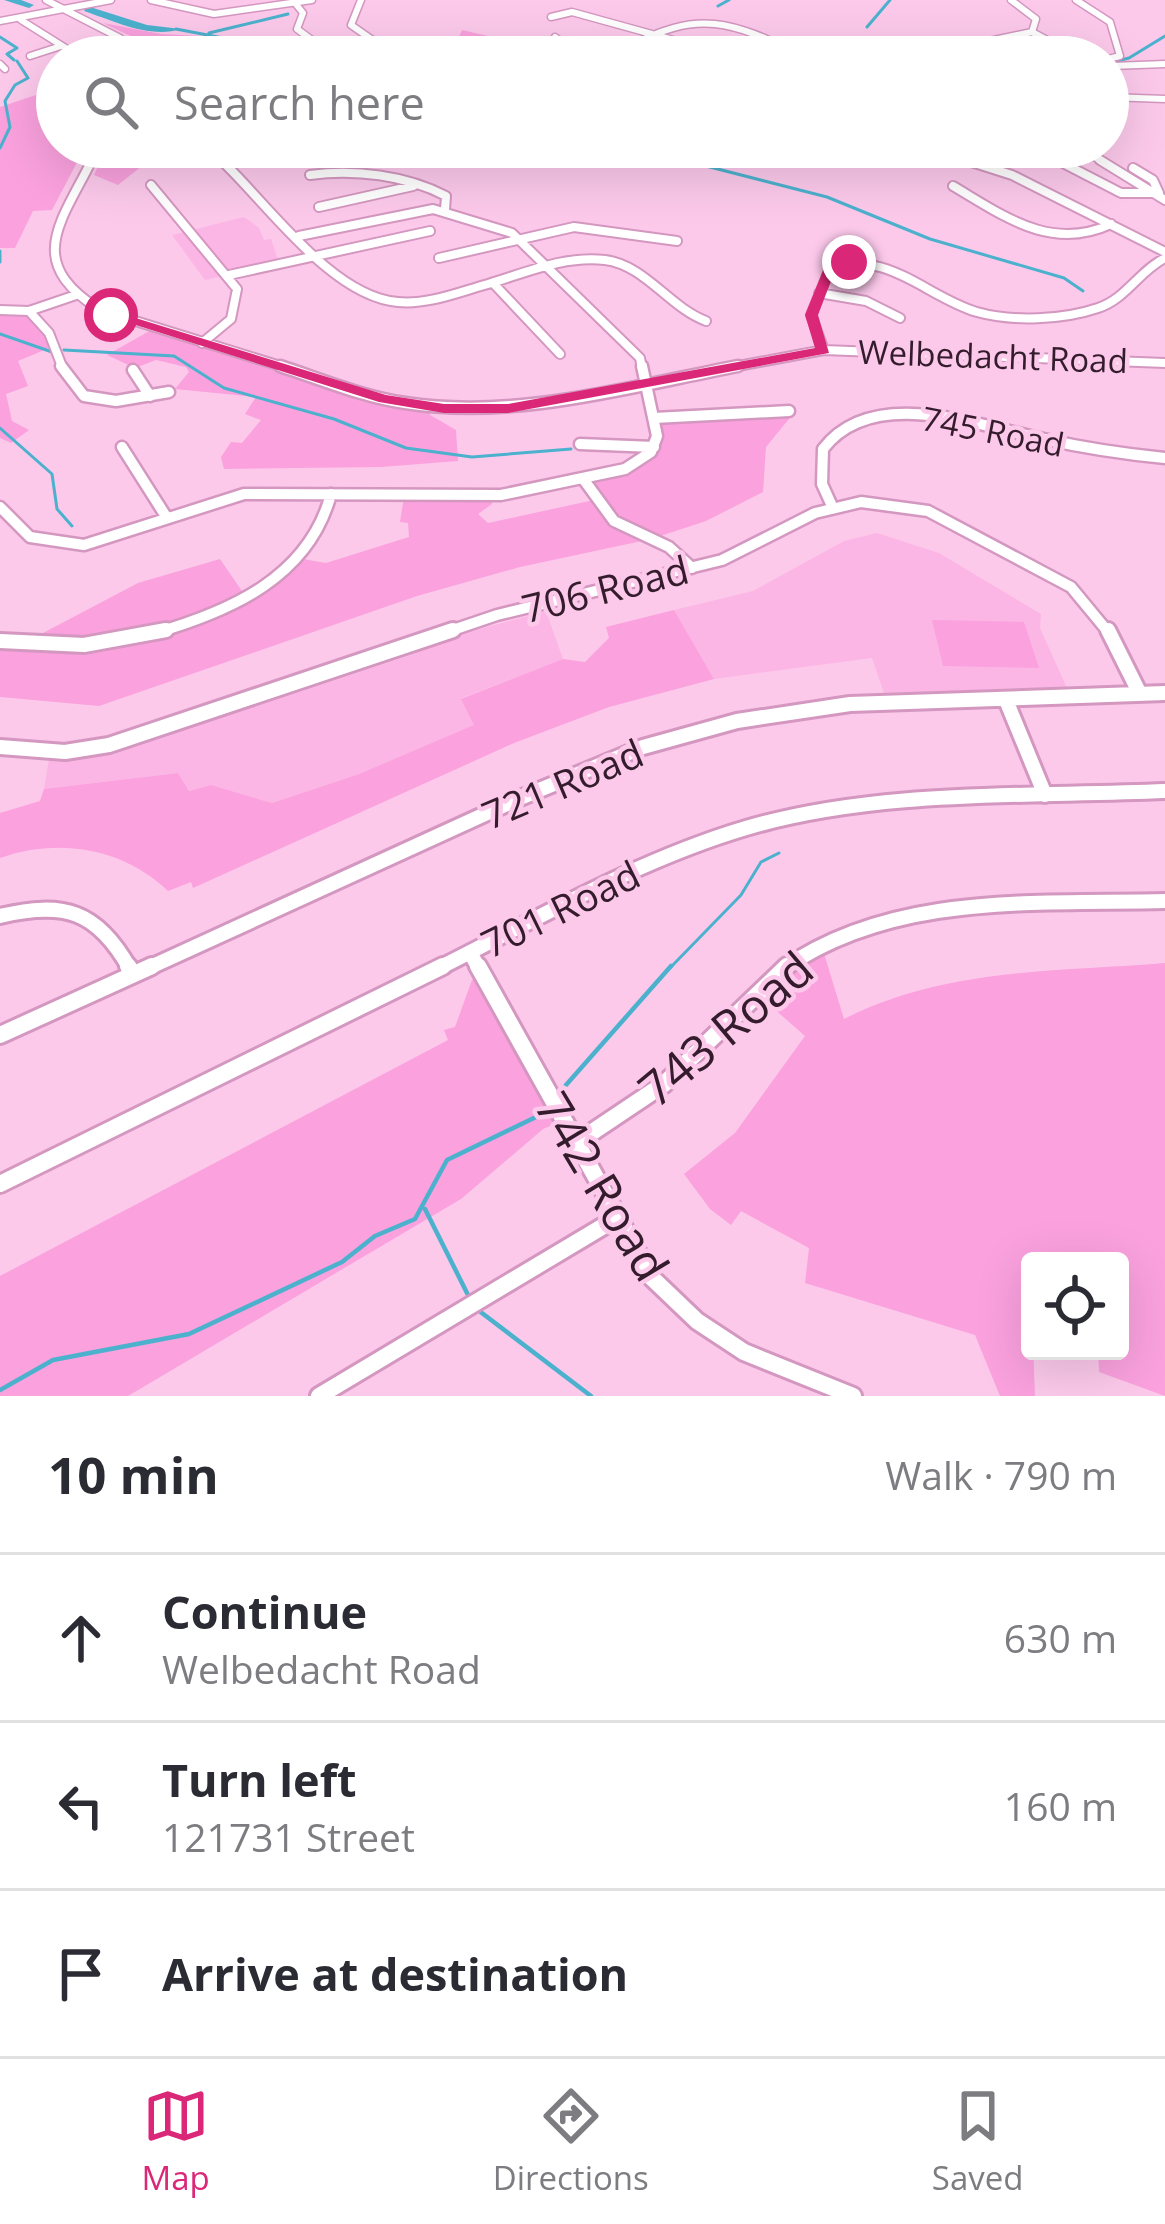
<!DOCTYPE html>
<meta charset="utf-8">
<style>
body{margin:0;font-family:"Open Sans",sans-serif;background:#f2f2f3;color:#2b2b33}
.controls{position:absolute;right:36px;bottom:36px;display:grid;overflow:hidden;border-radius:12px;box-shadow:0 12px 48px #0002}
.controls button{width:108px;height:108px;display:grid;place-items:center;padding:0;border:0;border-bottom:3px solid #e1e1e2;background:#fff;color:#2b2b33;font:60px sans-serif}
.stop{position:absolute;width:36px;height:36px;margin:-27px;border:9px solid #db2777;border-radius:50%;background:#fff}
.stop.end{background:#db2777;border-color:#fff;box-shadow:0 3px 12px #0008}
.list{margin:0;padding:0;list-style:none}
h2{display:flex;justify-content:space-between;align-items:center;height:156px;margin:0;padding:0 48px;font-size:51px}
h2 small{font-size:39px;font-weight:400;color:#7c7c81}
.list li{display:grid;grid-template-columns:78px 1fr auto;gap:36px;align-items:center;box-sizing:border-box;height:168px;padding:0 48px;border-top:3px solid #e1e1e2}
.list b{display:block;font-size:45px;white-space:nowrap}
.list p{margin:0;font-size:39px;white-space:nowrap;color:#7c7c81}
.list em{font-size:39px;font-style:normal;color:#7c7c81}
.icon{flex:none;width:66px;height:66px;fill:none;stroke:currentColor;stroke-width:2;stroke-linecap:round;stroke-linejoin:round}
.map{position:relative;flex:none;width:1165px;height:1396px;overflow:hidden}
.search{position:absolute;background:#fff;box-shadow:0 12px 48px #0002;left:36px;right:36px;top:36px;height:132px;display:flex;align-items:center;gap:30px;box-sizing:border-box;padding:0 42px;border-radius:66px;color:#7c7c81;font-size:45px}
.sheet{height:660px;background:#fff}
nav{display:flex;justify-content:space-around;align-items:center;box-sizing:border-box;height:168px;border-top:3px solid #e1e1e2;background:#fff;font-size:33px;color:#7c7c81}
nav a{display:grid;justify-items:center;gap:6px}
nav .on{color:#db2777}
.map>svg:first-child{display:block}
.built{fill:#fcb6e5}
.green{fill:#faa1de}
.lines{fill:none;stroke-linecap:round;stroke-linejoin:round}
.stream-far1{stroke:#4cb1cd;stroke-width:3}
.stream{stroke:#4cb1cd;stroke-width:4.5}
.river{fill:#4cb1cd;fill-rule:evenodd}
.minor-far4-casing{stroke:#d497c0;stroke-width:9}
.minor-far3-casing{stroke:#d497c0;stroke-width:12}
.minor-far2-casing{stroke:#d497c0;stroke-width:15}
.minor-far1-casing{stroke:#d497c0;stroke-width:20}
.minor-casing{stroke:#d497c0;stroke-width:22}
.minor-far4{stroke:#fff;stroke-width:6}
.minor-far3{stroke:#fff;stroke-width:8}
.minor-far2{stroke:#fff;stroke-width:10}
.minor-far1{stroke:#fff;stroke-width:14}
.minor{stroke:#fff;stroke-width:16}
.route{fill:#db2777}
.labels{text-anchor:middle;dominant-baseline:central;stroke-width:9;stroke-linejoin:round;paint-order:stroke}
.far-street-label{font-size:33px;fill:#341c2d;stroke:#fcc9eb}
.street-label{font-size:39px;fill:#341c2d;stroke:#fcc9eb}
.near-street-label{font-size:48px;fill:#341c2d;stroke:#fcc9eb}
</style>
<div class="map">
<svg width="1165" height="1396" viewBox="0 0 1165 1396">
<rect width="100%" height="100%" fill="#fcc9eb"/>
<!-- built -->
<path class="built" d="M244 217 259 228 264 240 271 239 279 263 205 280 172 235Z
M877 533 939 553 1041 614 1040 628 1067 688 884 693 872 658 714 679 674 610 753 591 844 541Z
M546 611 563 659 462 698 475 725 359 774 272 803 211 785 189 791 178 773 44 789 49 759 110 754 411 655 451 637Z"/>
<!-- green -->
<path class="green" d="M103 23 161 34 218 37 281 57H153L154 47Z
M462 30 541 48 546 57H442L438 49 458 39Z
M57 88V147H85L52 210 33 211 15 248H0V107Z
M106 147H166L118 185 94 175Z
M0 311H28L54 346 18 361 28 386 6 394 12 421 29 430 11 443 0 438Z
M153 329 431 407 430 415 456 430 458 461 381 467 224 469 221 457 231 442 242 443 261 420 245 414 256 397 175 389 189 372 186 367 156 360 135 368 107 355Z
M793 414 766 447 763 492 706 521 651 539 520 567 417 596 99 706 0 697V642L24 643 138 583 220 559 246 597 297 558 326 563 409 537 408 523 400 522 404 497 491 496 492 504 478 514 488 523 594 500 583 480 609 475 652 451 654 418Z
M674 610 714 679 609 707 514 743 193 888 191 882 168 891C124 848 58 837 0 858V813L40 801 44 789 178 773 189 791 211 785 272 803 359 774 474 725 461 699 563 659 585 662 609 638 606 627Z
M932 620 1024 622 1039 668 943 666Z
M822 947 844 1019C946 968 1054 972 1165 963V1396L1099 1372 1098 1351H1120V1261H1030L1035 1396H1000L975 1335 805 1283 809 1248 741 1211 731 1225 710 1209 684 1174 735 1133 805 1036 755 992Z
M481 972 564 1120 543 1129 461 1199 128 1396H0V1276L448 1040 444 1030 455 1027 472 980Z"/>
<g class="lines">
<!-- stream-far1 -->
<path class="stream-far1" d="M718 6 729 0
M867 27 890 0
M176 29 239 41 278 57
M209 33 288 14
M0 37 17 48 7 54 14 60
M231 38 283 40
M1108 63 1129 58 1165 36
M632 147 827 197 930 239 1064 278 1083 291
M0 148 10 127 5 101 15 85 28 78 17 61
M0 251V262
M0 334 52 352
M64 350 174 356 224 388 334 419 406 448 472 457 571 449
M0 428 52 474 57 509 72 526
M669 969 741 895 761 862 779 853"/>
<!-- stream -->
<path class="stream" d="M566 1085 671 966
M425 1209 469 1297
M478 1310 591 1396
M0 1390 53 1360 189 1334 342 1262 375 1236 415 1219 447 1160 536 1117"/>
<!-- river -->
<path class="river" d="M4 0H21L34 5 29 8Z
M87 6 147 25 181 29C150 39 114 21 84 11Z"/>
<!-- minor-far4 casing -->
<g class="minor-far4-casing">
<path id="minor-far4" d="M46 0 120 38 138 57
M151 0 214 14 312 0
M361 0 351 25 397 57
M1076 0 1110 22 1120 56 1108 59
M295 3 303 13 297 29 335 57
M551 17 572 12 735 57
M21 20 80 57
M0 21 111 0
M1032 32 1047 40 1051 57
M555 37 581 57
M624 49C701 7 731 22 807 57
M30 56 61 46
M674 57 694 45
M938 57 951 49 1032 32 1036 19 1011 0
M0 64 5 69
M1112 66 1165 64
M1108 97 1165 99
M206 147 224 163
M924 147 975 163
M1031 147 1063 163
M1078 147 1104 163
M90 163 98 147"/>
</g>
<!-- minor-far3 casing -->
<g class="minor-far3-casing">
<path id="minor-far3" d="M92 160C60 224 24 262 100 310L290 369
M221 160C267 203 332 297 398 302 428 305 459 292 488 284 525 273 565 255 605 260 645 265 669 307 706 321
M965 160 1012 175 1165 252
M1057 160 1121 193H1159L1153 180 1133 168
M1100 160 1165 200
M310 175C354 169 406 175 446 196L445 210
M151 185 237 289 231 319 202 343
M953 186C1004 216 1051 252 1111 224
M319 207 413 186
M299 236 433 209 512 233 640 358 642 369
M439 258 574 227 677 241
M229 275 430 231
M493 283 560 354
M819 293 866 301 900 318
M0 310 29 311 76 295
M29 311 49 333 63 369
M824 350 811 315 829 271C884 246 926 297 977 312 1012 322 1063 320 1098 308 1126 299 1139 271 1165 258
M722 369 824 350 1165 363"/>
</g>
<!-- minor-far2 casing -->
<g class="minor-far2-casing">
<path id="minor-far2" d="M61 366 84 396 116 401 169 392
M280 366C320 379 363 397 405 403 516 420 629 387 738 366
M133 370 150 396
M654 418 789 411
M580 444 654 447
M122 447 167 518
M584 480 614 521 669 547 692 568
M832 506 822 484 823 449C872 384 979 426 1044 439 1084 448 1124 454 1165 458
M0 507 30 537 84 545 244 494 501 495 625 469 651 452 657 436 642 366
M155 633C231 611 309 577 331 494
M444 633 497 615 722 560 815 513 861 502 928 511 1071 587 1109 633"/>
</g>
<!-- minor-far1 casing -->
<g class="minor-far1-casing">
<path id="minor-far1" d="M1108 630 1140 694
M0 641 84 645 166 630
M1006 700 1045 795
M0 747 65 752 109 745 453 630
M0 916C64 901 97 910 130 969
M470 952 479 969
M146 969 520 798 643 747 737 721 850 704 1165 693
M437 969C537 919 638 860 746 828 879 789 1027 797 1165 791
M783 969C893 892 1037 904 1165 901"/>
</g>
<!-- minor casing -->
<g class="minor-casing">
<path id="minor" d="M128 966 133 974
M478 966 652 1278 697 1321 744 1352 853 1396
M0 1035 152 966
M576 1143 664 1084 787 966
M0 1184 443 966
M319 1396 617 1218"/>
</g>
<!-- minor-far4 -->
<use href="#minor-far4" class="minor-far4"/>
<!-- minor-far3 -->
<use href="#minor-far3" class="minor-far3"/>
<!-- minor-far2 -->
<use href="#minor-far2" class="minor-far2"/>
<!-- minor-far1 -->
<use href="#minor-far1" class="minor-far1"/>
<!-- minor -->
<use href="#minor" class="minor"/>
</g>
<!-- route -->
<path class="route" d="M849 259 855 262 834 273 818 315 829 353 508 413H444L379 402 104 315 116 312 386 395 444 404H508L815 348 805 315 824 268Z"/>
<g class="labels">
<!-- far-street labels -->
<g class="far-street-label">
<text transform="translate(993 356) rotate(2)">Welbedacht Road</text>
<text transform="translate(993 431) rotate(11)">745 Road</text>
</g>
<!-- street labels -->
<g class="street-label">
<text transform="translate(605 588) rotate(-14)">706 Road</text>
<text transform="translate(562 783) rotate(-23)">721 Road</text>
<text transform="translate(560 908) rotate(-26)">701 Road</text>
</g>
<!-- near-street labels -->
<g class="near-street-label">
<text transform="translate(725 1028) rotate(-40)">743 Road</text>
<text transform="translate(603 1186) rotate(59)">742 Road</text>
</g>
</g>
</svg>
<div class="controls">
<button><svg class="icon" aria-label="locate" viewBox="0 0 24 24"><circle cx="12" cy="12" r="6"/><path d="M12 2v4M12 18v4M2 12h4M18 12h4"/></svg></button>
</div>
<div class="stop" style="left:111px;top:315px"></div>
<div class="stop end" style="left:849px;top:262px"></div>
<div class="search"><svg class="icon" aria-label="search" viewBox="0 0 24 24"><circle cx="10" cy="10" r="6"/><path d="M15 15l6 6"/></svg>Search here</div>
</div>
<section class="sheet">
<h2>10 min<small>Walk · 790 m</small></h2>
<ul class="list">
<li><svg class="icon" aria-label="ahead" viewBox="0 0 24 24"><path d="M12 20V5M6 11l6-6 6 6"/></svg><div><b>Continue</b><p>Welbedacht Road</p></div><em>630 m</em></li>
<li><svg class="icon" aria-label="left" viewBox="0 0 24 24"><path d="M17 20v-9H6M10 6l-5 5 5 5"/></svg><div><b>Turn left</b><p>121731 Street</p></div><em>160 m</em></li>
<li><svg class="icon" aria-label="arrive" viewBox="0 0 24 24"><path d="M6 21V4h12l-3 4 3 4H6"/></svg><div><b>Arrive at destination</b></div></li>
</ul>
</section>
<nav>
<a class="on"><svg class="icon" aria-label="map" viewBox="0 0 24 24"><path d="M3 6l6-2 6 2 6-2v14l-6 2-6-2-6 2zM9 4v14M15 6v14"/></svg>Map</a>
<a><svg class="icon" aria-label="directions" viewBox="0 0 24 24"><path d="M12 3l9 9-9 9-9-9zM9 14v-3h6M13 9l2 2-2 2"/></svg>Directions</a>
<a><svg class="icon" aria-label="saved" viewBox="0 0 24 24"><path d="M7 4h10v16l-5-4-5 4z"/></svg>Saved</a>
</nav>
